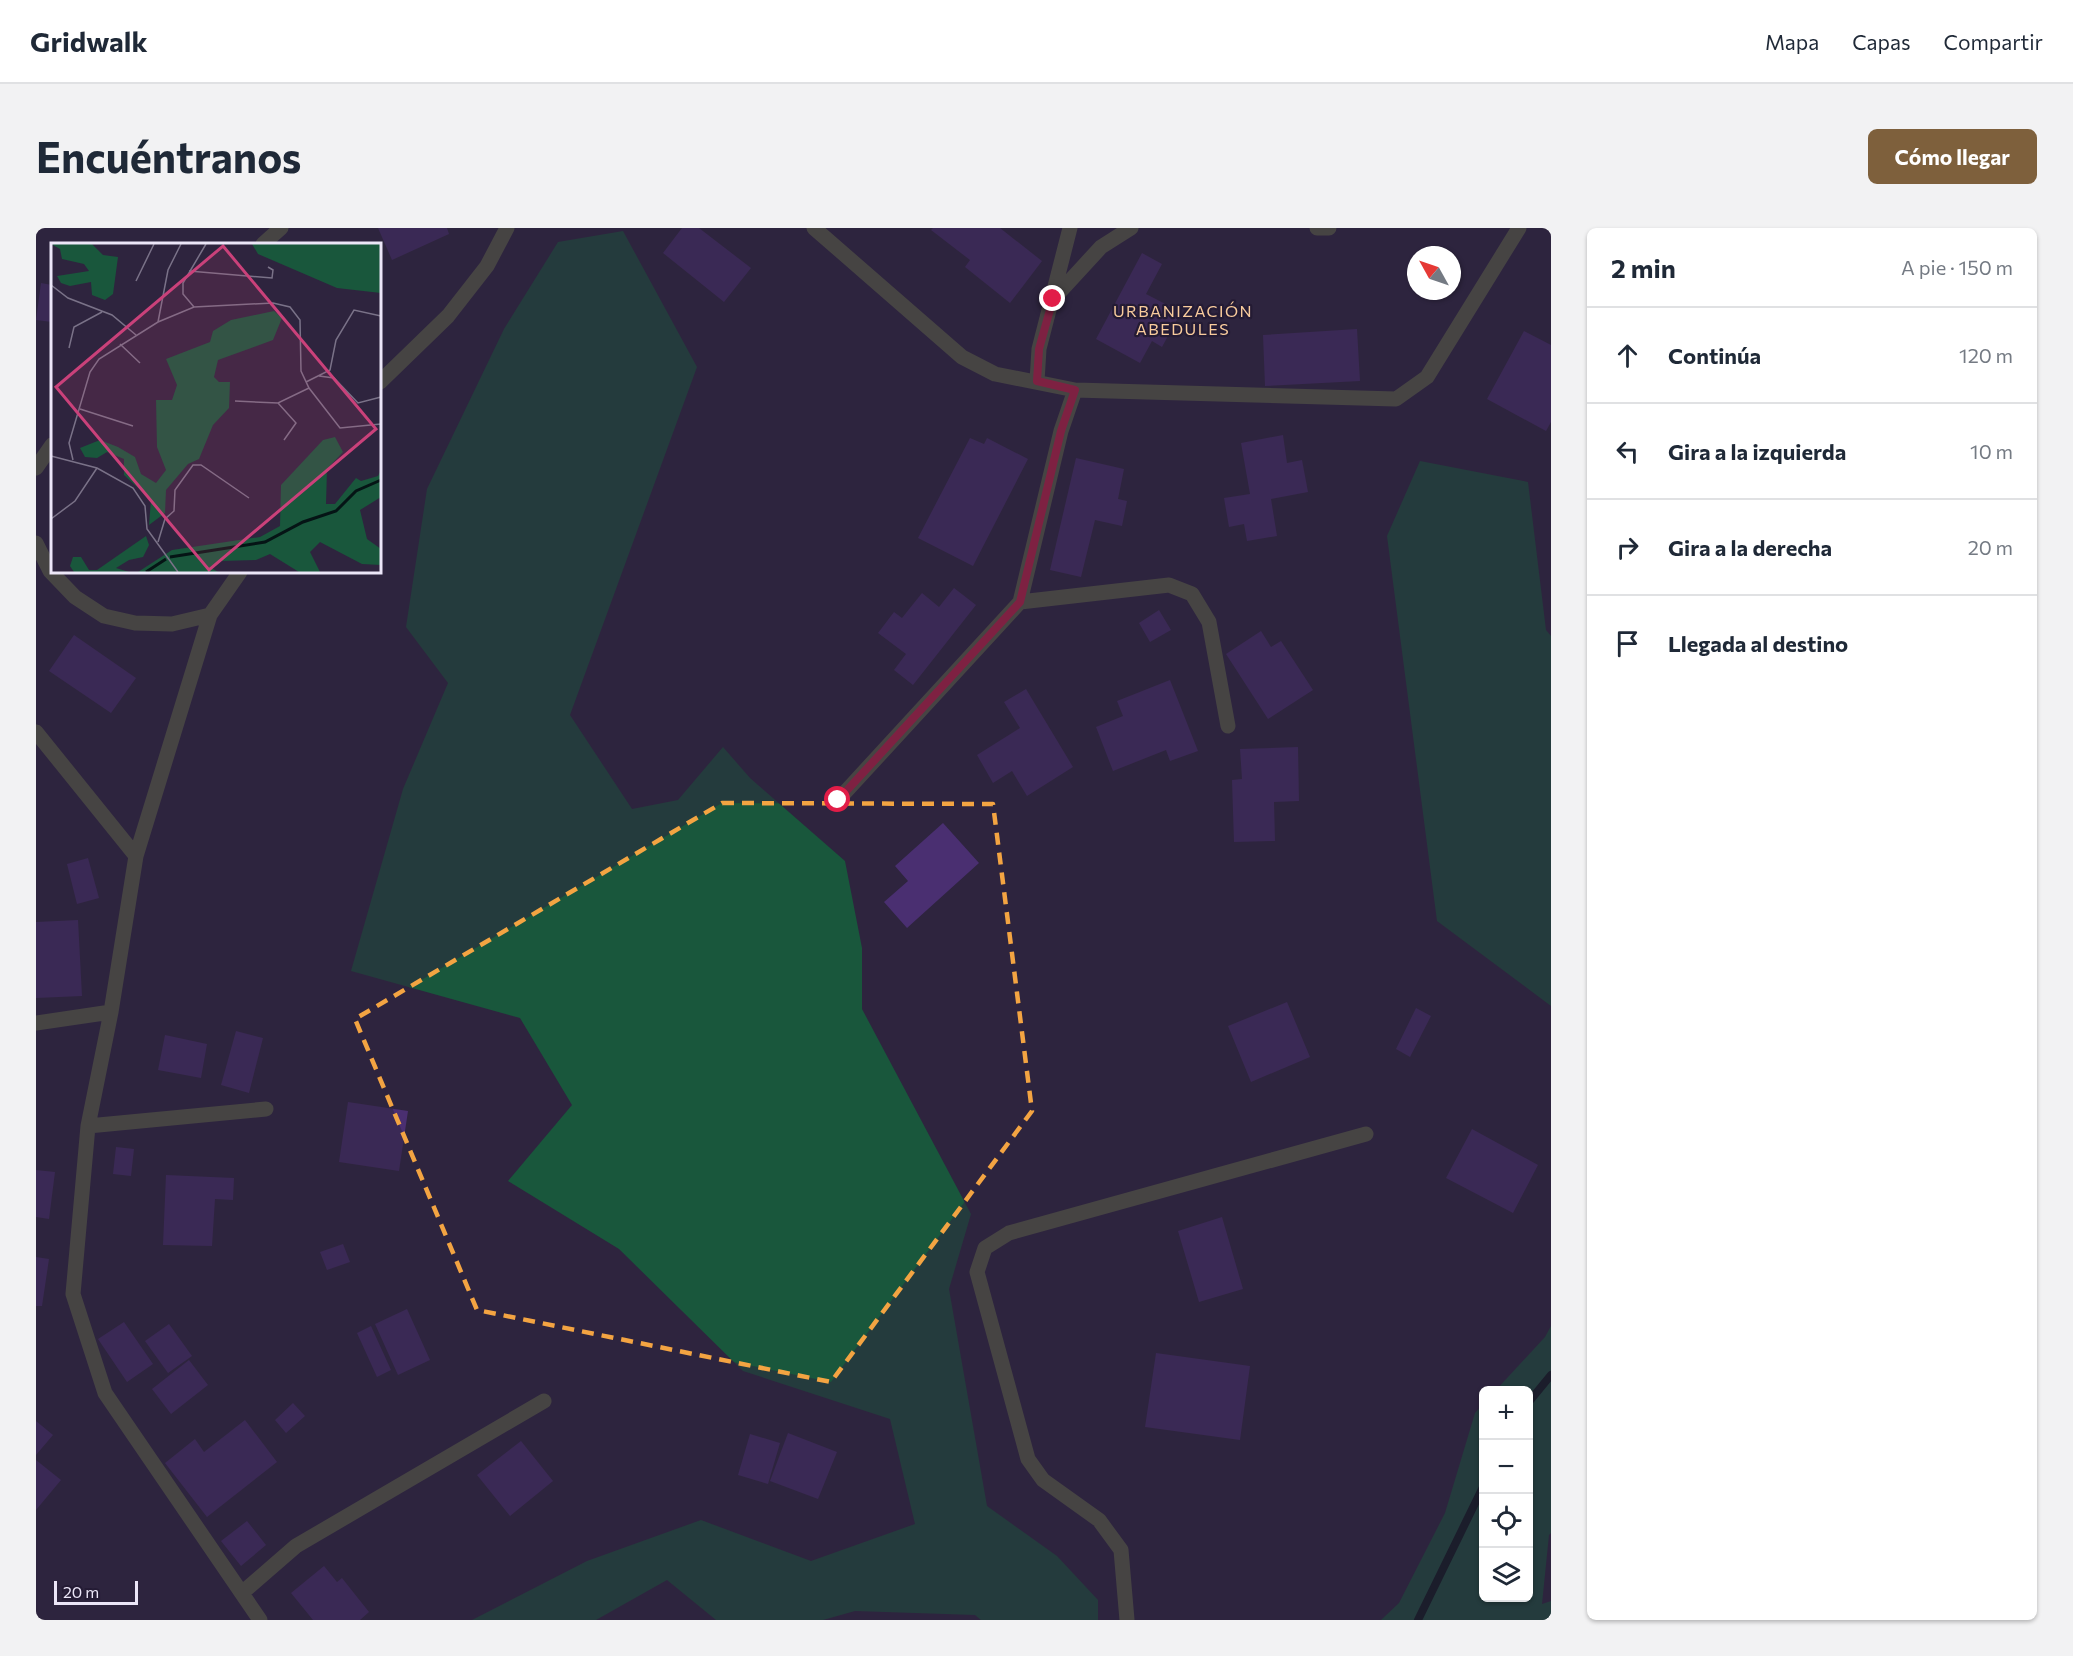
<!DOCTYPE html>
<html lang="es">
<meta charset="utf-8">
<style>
body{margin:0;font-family:Commissioner,sans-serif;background:#f2f2f3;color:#1f2937}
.controls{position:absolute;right:18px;bottom:18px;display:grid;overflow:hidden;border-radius:9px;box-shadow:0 2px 4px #0004}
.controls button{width:54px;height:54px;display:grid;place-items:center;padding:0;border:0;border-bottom:2px solid #e0e1e3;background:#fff;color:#1f2937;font:30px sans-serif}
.compass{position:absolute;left:1371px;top:18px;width:54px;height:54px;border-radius:50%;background:#fff;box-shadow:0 2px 4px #0004;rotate:310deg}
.scale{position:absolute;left:18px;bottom:15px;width:84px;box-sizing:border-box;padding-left:6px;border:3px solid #ece6f8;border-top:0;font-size:16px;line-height:21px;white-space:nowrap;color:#ece6f8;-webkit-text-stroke:4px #241b34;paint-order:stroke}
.stop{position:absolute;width:18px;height:18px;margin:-14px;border:4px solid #e11d48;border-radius:50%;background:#fff}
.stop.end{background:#e11d48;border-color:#fff;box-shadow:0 2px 6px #0008}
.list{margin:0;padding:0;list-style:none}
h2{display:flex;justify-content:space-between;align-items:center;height:78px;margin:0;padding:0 24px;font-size:26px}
h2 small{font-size:20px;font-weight:400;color:#747a83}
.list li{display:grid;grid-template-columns:39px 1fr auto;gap:18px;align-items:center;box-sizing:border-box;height:96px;padding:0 24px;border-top:2px solid #e0e1e3}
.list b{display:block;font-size:22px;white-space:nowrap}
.list em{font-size:20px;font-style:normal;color:#747a83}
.icon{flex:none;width:33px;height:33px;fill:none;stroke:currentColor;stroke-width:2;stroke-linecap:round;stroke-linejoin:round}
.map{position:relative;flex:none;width:1515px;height:1392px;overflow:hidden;border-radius:9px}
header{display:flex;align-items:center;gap:36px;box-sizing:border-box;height:84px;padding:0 30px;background:#fff;border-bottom:2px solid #e0e1e3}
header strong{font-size:28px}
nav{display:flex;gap:33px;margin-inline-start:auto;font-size:21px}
.intro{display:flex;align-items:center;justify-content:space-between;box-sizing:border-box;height:144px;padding:0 36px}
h1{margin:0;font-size:42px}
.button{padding:15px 27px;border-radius:9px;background:#7e603c;color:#fff;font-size:21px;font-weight:700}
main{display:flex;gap:36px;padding:0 36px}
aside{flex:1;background:#fff;border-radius:9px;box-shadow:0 2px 4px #0004}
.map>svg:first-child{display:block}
.green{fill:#19573c}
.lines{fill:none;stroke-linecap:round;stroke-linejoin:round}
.stream{stroke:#051415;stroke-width:8}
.building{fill:#4a2f71}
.street{stroke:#646b4b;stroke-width:15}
.route{stroke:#e11d48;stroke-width:8}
.marked{fill:none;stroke:#f3a442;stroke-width:4.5;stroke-dasharray:12 8;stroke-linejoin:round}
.labels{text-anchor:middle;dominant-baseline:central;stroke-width:4.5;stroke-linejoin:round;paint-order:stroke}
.neighbourhood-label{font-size:16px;letter-spacing:1.5px;fill:#f9cc9d;stroke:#241b34}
.inset-river{fill:none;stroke:#051415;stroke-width:3}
.inset-road{fill:none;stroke:#7a7288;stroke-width:1.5}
.view{fill:#ca417a;fill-opacity:0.15;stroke:#ca417a;stroke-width:3}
.inset-edge{fill:none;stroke:#ece6f8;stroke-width:3}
</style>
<header>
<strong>Gridwalk</strong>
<nav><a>Mapa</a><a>Capas</a><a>Compartir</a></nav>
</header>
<div class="intro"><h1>Encuéntranos</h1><a class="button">Cómo llegar</a></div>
<main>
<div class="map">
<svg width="1515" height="1392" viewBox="0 0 1515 1392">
<rect width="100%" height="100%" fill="#2e243e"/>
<!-- green -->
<path class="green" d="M587 3 661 139 534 487 596 581 642 572 687 519 714 550 809 633 826 720V781L935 986 913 1061 951 1278 1021 1328 1062 1372V1392H945L939 1387 819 1383 787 1392H680L631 1352 560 1392H436L551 1333 665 1292 775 1333 879 1296 854 1191 707 1143 583 1021 472 953 536 877 484 790 315 743 367 561 412 455 370 399 391 261 468 101 522 14Z
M1384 233 1492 254 1510 402 1515 408V778L1401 693 1351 308Z
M1515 1098V1305L1513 1307 1506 1376 1515 1373V1392H1345L1363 1375 1409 1285 1439 1185 1447 1176 1448 1370H1492V1162H1460L1509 1109Z"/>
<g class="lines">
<!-- stream -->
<path class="stream" d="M1492 1175 1515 1147
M1382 1392 1448 1257"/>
</g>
<!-- building -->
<path class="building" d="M342 0H411L413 6 356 32Z
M646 0H663L715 40 688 74 627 25Z
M897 0H964L1006 33 974 75 929 39 934 32 895 2Z
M1106 25 1126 36 1110 66 1145 84 1126 119 1116 113 1104 135 1060 111Z
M5 55 16 57V94L0 92Z
M1321 101 1324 153 1229 158 1227 107Z
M1488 103 1515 117V194L1510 203 1451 171Z
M1247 207 1251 235 1266 232 1272 264 1235 271 1241 308 1211 313 1208 296 1193 299 1188 270 1214 266 1205 215Z
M934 210 948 216 951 210 992 231 937 338 882 310Z
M1040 230 1088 241 1082 271 1091 273 1086 298 1059 292 1045 349 1014 342Z
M918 360 940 377 877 457 858 442 870 426 842 405 858 384 866 390 886 365 903 379Z
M1123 382 1135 402 1114 414 1103 395Z
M1225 403 1235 419 1245 413 1277 462 1232 491 1190 426Z
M38 407 100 450 75 485 13 443Z
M1134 452 1162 523 1134 533 1130 522 1077 543 1060 499 1087 488 1081 473Z
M990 461 1037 539 991 568 976 543 957 555 941 527 984 500 968 474Z
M1262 519 1263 573 1238 574 1239 613 1198 614 1196 552 1206 551 1204 521Z
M907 595 943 635 871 700 848 674 872 653 859 638Z
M52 630 63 670 41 676 31 636Z
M42 692 46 768 0 770V694Z
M1251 774 1274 829 1215 854 1192 798Z
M1380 780 1395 788 1374 829 1360 821Z
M200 803 227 810 213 865 185 857Z
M129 807 171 816 165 850 122 842Z
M312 874 372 883 363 943 303 934Z
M1436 901 1502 937 1477 985 1410 950Z
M80 919 98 921 95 948 77 946Z
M0 942 19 944 13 991 0 989Z
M130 947 198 950 197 972 179 971 176 1018 127 1017Z
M1186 989 1207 1061 1163 1074 1142 1003Z
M307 1016 314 1034 291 1042 284 1024Z
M0 1029 13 1031 6 1078H0Z
M371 1081 394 1132 362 1147 339 1096Z
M88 1094 117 1136 91 1154 62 1111Z
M133 1096 156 1128 132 1145 109 1113Z
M335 1098 355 1142 341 1149 321 1105Z
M1120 1125 1214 1138 1204 1212 1109 1199Z
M153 1132 172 1157 135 1186 116 1161Z
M257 1175 269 1188 250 1205 239 1192Z
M209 1192 241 1234 171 1289 129 1235 159 1211 168 1224Z
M0 1193 17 1207 0 1227Z
M752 1205 801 1224 782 1271 734 1253Z
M714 1206 744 1215 732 1256 702 1247Z
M485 1213 517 1253 474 1288 441 1247Z
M0 1232 25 1252 0 1282Z
M211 1293 230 1317 205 1338 185 1313Z
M288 1338 301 1354 306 1350 333 1384 324 1392H277L255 1365Z"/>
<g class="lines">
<!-- street -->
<path class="street" d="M778 0 926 129 959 146 1039 162 1360 171 1391 149 1483 0
M1281 0H1293
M227 16 245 0
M1020 68 1065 19 1095 0
M1001 153 1003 121 1034 0
M344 154 412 88 451 38 471 0
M0 240 16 217
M0 315 14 343 39 369 68 388 99 395 136 396 174 387
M204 344 174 387 100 628 75 784 52 898 37 1066 69 1165 224 1392
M984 374 1133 357 1156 366 1173 394 1192 498
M0 504 100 628
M802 572 984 374 1025 203 1039 162
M0 795 75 784
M52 898 230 881
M207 1364 260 1318 508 1173
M1091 1392 1085 1322 1063 1292 1007 1252 992 1231 941 1044 949 1020 973 1005 1330 906"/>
</g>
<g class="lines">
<!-- route -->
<path class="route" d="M802 572 984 374 1025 203 1039 162 1001 153 1003 121 1017 71"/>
</g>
<!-- marked area -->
<path d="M0 0H1515V1392H0ZM686 575 957 576 996 883 795 1154 441 1082 319 791Z" fill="#2e243e" fill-opacity=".55" fill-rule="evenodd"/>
<path class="marked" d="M686 575 957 576 996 883 795 1154 441 1082 319 791Z"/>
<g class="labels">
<!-- neighbourhood labels -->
<g class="neighbourhood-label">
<text x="1147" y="82">URBANIZACIÓN<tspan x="1147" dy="18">ABEDULES</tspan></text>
</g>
</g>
<!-- overview -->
<g transform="translate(15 15)">
<rect width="330" height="330" fill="#2e243e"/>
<path d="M0 1H41L52 12 67 14 62 51 54 57 41 52 40 39 19 43 10 40 6 33 38 28 33 21 11 16 9 6ZM201 1H330V50L286 45 207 11ZM223 68 231 75 222 97 167 117 163 134 168 139H179L178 165 162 182 148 216 137 221 115 247 114 270 98 282 100 257 73 232V216L56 209 46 215 34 214 29 205 49 197 67 204 84 214 90 231 105 240 115 227 106 204 105 157H121L126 142 115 116 159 99 162 88 180 77ZM284 194 292 209 276 226 275 261H284L305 235 310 238 327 233 330 227V254L309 267 316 296 330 306V322L311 321 269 299 259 309 269 329H248L219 311 205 317 168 318 159 324 167 329H87L121 307 209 294 229 283 230 242 272 197ZM95 293 98 302 92 314 78 317 65 325 78 329H23L19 323 22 314H30L38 327H46Z" fill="#19573c"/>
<path class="inset-river" d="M119 314 214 299 252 279 285 268 305 248 330 237M95 329 115 316"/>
<path class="inset-road" d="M138 28 221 35 222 27 217 24M85 38 103 1M0 42 17 55 61 72 85 92M143 64 132 51V40L155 1M107 79 117 27 130 1M330 88V110M69 101 89 120M18 105 23 84 51 69M268 133 283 135 307 160 330 154M255 139 279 127 285 97 303 67 330 73M184 158 227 160 258 145M227 160 245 180 233 197M29 166 82 183M0 213 46 225 82 245 94 263 96 286 127 329M22 217 18 200 39 129 48 116 107 79 143 64 222 60 239 64 249 77 250 128 258 145 289 185 330 181M0 276 24 258 46 225M107 299 114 276 123 268 124 247 142 222H150L198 255"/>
<path class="view" d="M172 3 325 186 158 327 5 144Z"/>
<rect width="330" height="330" class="inset-edge"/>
</g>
</svg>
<div class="controls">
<button>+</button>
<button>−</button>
<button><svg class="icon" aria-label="locate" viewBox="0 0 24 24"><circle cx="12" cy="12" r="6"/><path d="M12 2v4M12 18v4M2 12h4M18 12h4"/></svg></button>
<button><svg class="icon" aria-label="layers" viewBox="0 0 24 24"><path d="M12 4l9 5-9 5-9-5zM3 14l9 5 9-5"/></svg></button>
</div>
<svg class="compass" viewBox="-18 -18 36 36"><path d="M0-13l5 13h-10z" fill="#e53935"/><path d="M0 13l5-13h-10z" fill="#747a83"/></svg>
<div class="scale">20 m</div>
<div class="stop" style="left:802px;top:572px"></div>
<div class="stop end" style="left:1017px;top:71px"></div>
</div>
<aside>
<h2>2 min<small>A pie · 150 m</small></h2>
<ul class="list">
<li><svg class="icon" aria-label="ahead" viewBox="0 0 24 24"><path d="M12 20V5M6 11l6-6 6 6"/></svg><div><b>Continúa</b></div><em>120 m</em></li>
<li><svg class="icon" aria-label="left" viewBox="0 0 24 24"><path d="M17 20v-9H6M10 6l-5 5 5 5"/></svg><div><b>Gira a la izquierda</b></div><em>10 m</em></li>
<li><svg class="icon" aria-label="right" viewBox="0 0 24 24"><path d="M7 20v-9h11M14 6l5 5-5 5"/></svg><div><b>Gira a la derecha</b></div><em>20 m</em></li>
<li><svg class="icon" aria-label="arrive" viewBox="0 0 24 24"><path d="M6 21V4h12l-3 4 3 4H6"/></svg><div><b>Llegada al destino</b></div></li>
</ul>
</aside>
</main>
